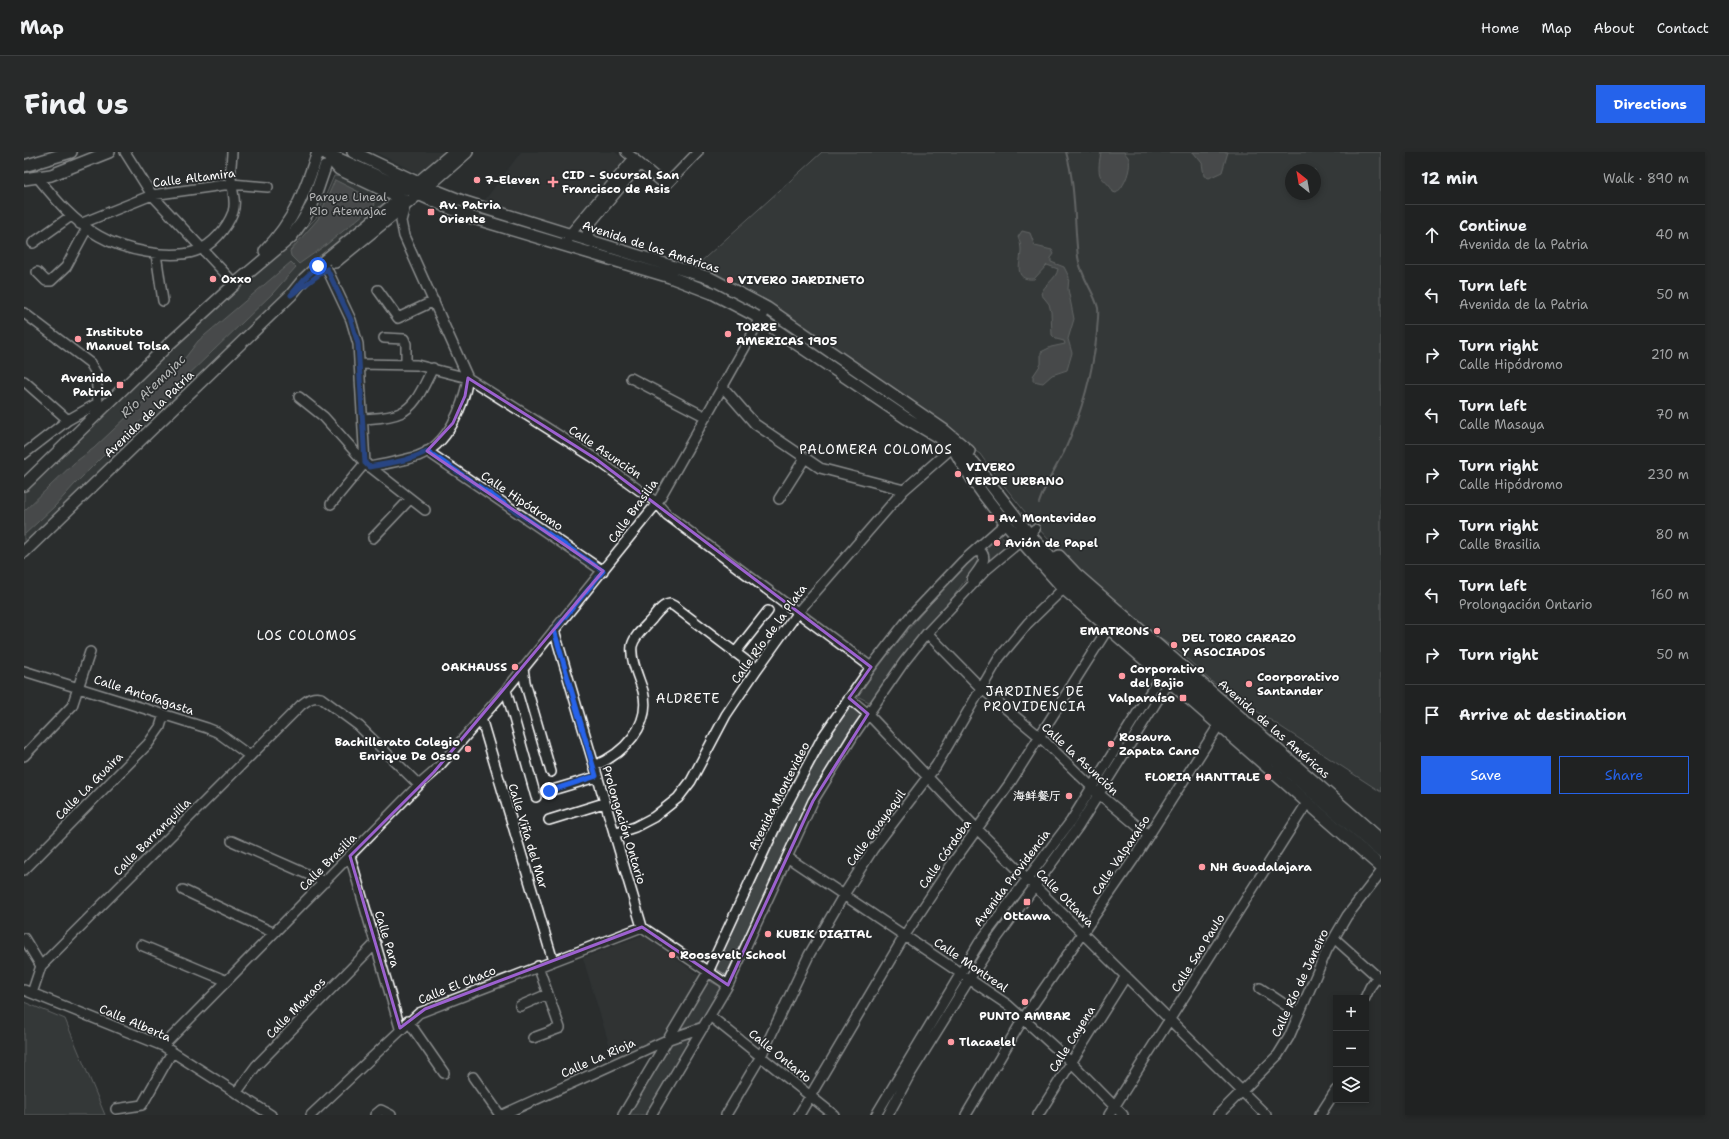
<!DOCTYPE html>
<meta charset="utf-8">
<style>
body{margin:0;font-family:"Shantell Sans","LXGW WenKai TC",sans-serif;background:#282a2a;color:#f1f3f6}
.controls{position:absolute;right:12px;bottom:12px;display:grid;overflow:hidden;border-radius:0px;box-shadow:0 2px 6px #0003}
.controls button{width:36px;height:36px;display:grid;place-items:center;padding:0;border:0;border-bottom:1px solid #3d3f40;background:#202222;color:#f1f3f6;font:20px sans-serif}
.compass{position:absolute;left:1261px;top:12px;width:36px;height:36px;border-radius:50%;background:#202222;box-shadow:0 2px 6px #0003;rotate:329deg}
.stop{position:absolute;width:12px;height:12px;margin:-9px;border:3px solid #2563eb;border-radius:50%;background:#fff}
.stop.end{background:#2563eb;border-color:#fff;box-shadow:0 1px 4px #0008}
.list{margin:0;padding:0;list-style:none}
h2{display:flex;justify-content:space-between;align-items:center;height:52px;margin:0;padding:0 16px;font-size:17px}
h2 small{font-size:13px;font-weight:400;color:#a2a4a5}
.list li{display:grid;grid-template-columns:26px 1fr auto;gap:12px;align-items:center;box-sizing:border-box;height:60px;padding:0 16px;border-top:1px solid #3d3f40}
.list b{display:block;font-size:15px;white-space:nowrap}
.list p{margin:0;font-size:13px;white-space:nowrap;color:#a2a4a5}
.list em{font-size:13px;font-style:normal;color:#a2a4a5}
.actions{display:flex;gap:8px;padding:12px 16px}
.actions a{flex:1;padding:9px 0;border:1px solid #2563eb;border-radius:0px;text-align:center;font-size:14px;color:#2563eb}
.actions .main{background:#2563eb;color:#fff}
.icon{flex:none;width:22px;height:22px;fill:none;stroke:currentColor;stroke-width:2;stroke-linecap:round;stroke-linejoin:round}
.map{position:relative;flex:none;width:1357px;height:963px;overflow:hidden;border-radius:0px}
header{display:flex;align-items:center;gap:24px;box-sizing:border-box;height:56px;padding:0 20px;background:#202222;border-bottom:1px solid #3d3f40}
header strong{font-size:19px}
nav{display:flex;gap:22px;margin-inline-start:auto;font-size:14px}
.intro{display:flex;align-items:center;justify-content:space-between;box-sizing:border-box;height:96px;padding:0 24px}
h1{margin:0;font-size:28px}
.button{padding:10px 18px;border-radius:0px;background:#2563eb;color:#fff;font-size:14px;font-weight:700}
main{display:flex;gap:24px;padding:0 24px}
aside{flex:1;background:#202222;border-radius:0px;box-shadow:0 2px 6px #0003}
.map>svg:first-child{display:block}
.built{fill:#373a3b}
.green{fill:#414445;stroke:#a0a2a2;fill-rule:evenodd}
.water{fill:#6a6c6d;stroke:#a6a7a7}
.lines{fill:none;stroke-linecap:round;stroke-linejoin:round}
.stream{stroke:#a6a7a7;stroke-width:2}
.canal{stroke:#6a6c6d;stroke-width:7}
.minor-casing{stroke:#fff;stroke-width:12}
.major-casing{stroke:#fff;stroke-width:14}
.minor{stroke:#2a2d2e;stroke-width:9}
.major{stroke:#2a2d2e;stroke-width:11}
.route{stroke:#2563eb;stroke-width:5}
.marked{fill:none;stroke:#9c61cf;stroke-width:3;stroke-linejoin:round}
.poi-dot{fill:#ff9aa2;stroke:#2a2d2e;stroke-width:1.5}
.labels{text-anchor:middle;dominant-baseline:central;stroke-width:3.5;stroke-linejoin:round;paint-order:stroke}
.poi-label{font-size:12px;font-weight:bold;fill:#fff;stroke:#2a2d2e;text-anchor:start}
.street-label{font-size:12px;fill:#fff;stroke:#2a2d2e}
.park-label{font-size:12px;fill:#b3b4b5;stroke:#2a2d2e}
.water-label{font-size:13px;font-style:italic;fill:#b4b6b6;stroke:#2a2d2e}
.neighbourhood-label{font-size:13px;letter-spacing:1px;fill:#fff;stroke:#2a2d2e}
</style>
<header>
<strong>Map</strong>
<nav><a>Home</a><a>Map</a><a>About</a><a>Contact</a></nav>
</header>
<div class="intro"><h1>Find us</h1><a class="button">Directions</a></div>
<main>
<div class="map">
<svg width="1357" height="963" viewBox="0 0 1357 963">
<rect width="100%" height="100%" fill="#2a2d2e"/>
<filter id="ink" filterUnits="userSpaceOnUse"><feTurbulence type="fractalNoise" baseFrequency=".025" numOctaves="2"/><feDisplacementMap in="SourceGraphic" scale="8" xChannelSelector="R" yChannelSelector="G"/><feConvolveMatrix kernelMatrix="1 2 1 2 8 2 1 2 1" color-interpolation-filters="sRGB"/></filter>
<g filter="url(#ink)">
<!-- built -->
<path class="built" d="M351 0H426L399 24Z
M497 0H591L601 8 547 77 458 52Z
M619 783 675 824 640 886 590 908 559 806Z"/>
<!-- green -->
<path class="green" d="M798 0H1357V640L1188 530 1159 503 1140 489 1073 449 1037 401 1013 375 966 316 956 302 724 141 672 114ZM1267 18H1291V42H1267Z
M310 24 323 25 366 48 313 92 0 393V340L60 280 207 143 246 111 292 66Z
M975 381 985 392 959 415 964 404 963 400 958 397Z
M954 402 958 408 951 415 918 460 883 498 847 551 833 544C870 493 909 445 954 402Z
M824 553 839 563 764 694 702 823 691 816 774 641Z
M684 828 697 835 676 870 656 877Z
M0 850 41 867 81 963H0Z
M671 883 623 963H603L646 891Z"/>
<!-- water -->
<path class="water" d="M1077 0H1100C1101 2 1103 3 1104 5 1109 14 1100 36 1092 41L1089 40C1086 33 1082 31 1077 25 1073 20 1076 6 1077 0Z
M1169 0H1204L1198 20 1185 26 1180 24 1178 11Z
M311 28 349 47 351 53 302 93 275 112 267 104 266 99 294 67Z
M998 79 1006 81 1011 94 1028 98 1030 102 1027 106V110L1040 115 1045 125 1044 137 1050 167 1044 187 1048 201 1043 218 1028 223 1019 231 1009 229V224L1017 212V200L1027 195 1041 192 1040 189 1032 187 1028 183 1027 160 1025 152 1017 142C1020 132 1032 128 1034 117L1023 113 1010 127C988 129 997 110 997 98 997 94 996 90 994 85Z
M267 110 272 115 249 141 158 229 138 252 105 278 51 332 31 354 0 383V359L50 311 70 296 124 245 120 238 148 219 161 206 174 189Z"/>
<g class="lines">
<!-- stream -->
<path class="stream" d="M1015 351C1021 333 1031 317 1040 300 1057 262 1069 221 1073 180 1073 173 1075 164 1074 156 1070 139 1057 126 1054 105 1050 71 1052 34 1042 0"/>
<!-- canal -->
<path class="canal" d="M973 350 996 379"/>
<!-- minor casing -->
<g class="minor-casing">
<path id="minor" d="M101 0 128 43 211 132
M602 0 640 32 644 31 674 0
M14 26C32 48 50 70 75 84 99 98 146 108 172 99 188 94 203 76 209 60 213 48 207 37 207 24 206 16 208 8 208 0
M381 54 377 69 380 84 444 226 572 307 633 351 643 363 847 515
M56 72 128 43 207 32 244 35
M566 89 563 78 565 73 616 12
M9 91 47 64
M542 94 546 82 610 6
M132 102 139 149
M303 117 327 168 334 192 341 311 307 352
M13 120 22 129H27L42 115 63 76
M354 138 374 166 410 149
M0 161 66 211 72 221 74 251
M360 186 380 187 382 192V212
M335 212 393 213 444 226
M607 226 682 265
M0 229 44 268
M698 234 731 272 796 316 880 338
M275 245 300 265 341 311 401 358
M339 267C350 266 366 266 376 261 393 254 400 232 409 216
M403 299 579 419
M0 302 44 268 74 251
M345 315C361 312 378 309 394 304 424 293 439 256 444 226
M755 347 781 306
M349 386 386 347
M948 401 956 399C966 407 953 419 948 427
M530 478 618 775 704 833
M903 481 957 536 1016 585 1074 641 1124 683
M711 501 744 459
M499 516 501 530 527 620
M0 519 183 576 193 580 226 604
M482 538 512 645
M825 546 844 562 953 677 1242 963
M457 566 529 809
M0 604 48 554 66 500
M570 614C599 602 628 574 619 539 615 526 606 508 608 494 610 484 621 475 628 467 633 461 638 453 646 452L650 454 733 517
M525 639 572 625
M525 668 580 651
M590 682 611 675 630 665 654 646 667 629 702 563 733 517 774 460 880 338 929 295
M208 689 301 730
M326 704 376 876
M763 705 984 853 1047 910 1099 963
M0 718 124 592 136 575 140 562
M159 738 250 781
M0 786 17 814
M1310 786 1357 828
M117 793 203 829
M1236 836 1275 862
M0 838 139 894 247 963
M8 841 17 814 277 553C284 548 288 544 297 546L335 574 395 633
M1341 846 1346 835 1353 825
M496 854 524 842
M686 864 810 963
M384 869 420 921
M509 886 536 876 514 814
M139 894 395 633 410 620 482 538 633 351 743 156
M449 925 476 963
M212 941 232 914 352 791
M92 957 118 953 148 900
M287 963 395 861 618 775
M351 963 357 958 367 963
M478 963 645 887 680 875
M599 963 684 820 754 669 798 586 847 515 885 466 939 409 983 370
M627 963 704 833 789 649 829 584 880 510 903 481 962 418 1011 377
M702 963 737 904 785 803 819 744 849 697 912 614 975 506 1004 471 1043 433
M775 963 881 783 930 709 986 631 1088 470
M852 963 955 791 1047 669 1140 518
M864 963 885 924 946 826 965 797 1054 675 1148 525
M942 963 999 867 1109 708 1198 568
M1014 963 1102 824
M1085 963 1283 651
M1194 963 1254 903 1265 885 1303 798 1323 764 1357 720
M1296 963 1312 938"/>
</g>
<!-- major casing -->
<g class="major-casing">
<path id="major" d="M299 0 446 65 646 125 688 141 730 163 882 266 914 285 950 311 1005 382 1047 429 1357 700
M329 0 403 35 441 50 686 126 743 156 920 278 945 299
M303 3 315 17 380 48
M0 14 47 0
M0 27 27 23 85 0
M398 27 430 0
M241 99C271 68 281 39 294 0
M311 110 403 35 443 0
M931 299C957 347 1003 395 1039 436L1357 715
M0 333 144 193 211 132 267 85 278 70 288 53 301 15
M0 400 267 143 280 127 294 114 372 50
M1035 404 1053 423 1357 688"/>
</g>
<!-- minor -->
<use href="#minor" class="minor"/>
<!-- major -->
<use href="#major" class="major"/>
</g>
</g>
<g class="lines" filter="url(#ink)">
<!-- route -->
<path class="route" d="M294 114 280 127 267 143 303 117 327 168 334 192 341 311 345 315C365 311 386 309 403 299L579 419 530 478 572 624 525 639"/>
</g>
<!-- marked area -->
<path d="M0 0H1357V963H0ZM444 226 572 307 847 515 825 546 844 562 789 649 704 833 618 775 401 857 376 876 326 704 410 620 579 419 403 299 429 271 441 244Z" fill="#2a2d2e" fill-opacity=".55" fill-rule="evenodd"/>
<path class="marked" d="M444 226 572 307 847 515 825 546 844 562 789 649 704 833 618 775 401 857 376 876 326 704 410 620 579 419 403 299 429 271 441 244Z"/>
<!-- markers -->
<g class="poi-dot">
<circle cx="453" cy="28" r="4"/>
<path d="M527 24h4v4h4v4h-4v4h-4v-4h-4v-4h4z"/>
<rect x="403" y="56" width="8" height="8" rx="2"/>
<circle cx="189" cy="127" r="4"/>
<circle cx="706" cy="128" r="4"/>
<circle cx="704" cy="182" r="4"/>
<circle cx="54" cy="187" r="4"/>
<rect x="92" y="229" width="8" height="8" rx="2"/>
<circle cx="934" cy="322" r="4"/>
<rect x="963" y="362" width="8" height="8" rx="2"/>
<circle cx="973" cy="391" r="4"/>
<circle cx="1133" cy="479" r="4"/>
<circle cx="1150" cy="493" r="4"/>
<circle cx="491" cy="515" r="4"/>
<circle cx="1098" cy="524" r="4"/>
<circle cx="1225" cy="532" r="4"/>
<rect x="1155" y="542" width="8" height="8" rx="2"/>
<circle cx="1087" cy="592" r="4"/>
<circle cx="444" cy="597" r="4"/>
<circle cx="1244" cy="625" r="4"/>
<circle cx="1045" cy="644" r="4"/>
<circle cx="1178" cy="715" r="4"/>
<rect x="999" y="746" width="8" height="8" rx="2"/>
<circle cx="744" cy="782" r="4"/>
<circle cx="648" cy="803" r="4"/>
<circle cx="1001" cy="850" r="4"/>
<circle cx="927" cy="890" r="4"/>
</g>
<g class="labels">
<!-- poi labels -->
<g class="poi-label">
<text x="538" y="23">CID - Sucursal San<tspan x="538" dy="14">Francisco de Asis</tspan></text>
<text x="461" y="28">7-Eleven</text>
<text x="415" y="53">Av. Patria<tspan x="415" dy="14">Oriente</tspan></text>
<text x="197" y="127">Oxxo</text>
<text x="714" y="128">VIVERO JARDINETO</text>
<text x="712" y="175">TORRE<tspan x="712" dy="14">AMERICAS 1905</tspan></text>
<text x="62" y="180">Instituto<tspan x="62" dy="14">Manuel Tolsa</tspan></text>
<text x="88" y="226" text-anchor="end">Avenida<tspan x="88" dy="14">Patria</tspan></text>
<text x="942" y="315">VIVERO<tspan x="942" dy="14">VERDE URBANO</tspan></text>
<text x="975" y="366">Av. Montevideo</text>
<text x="981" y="391">Avión de Papel</text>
<text x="1125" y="479" text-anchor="end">EMATRONS</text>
<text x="1158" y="486">DEL TORO CARAZO<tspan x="1158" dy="14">Y ASOCIADOS</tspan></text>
<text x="483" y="515" text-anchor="end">OAKHAUSS</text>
<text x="1106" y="517">Corporativo<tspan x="1106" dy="14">del Bajio</tspan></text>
<text x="1233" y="525">Coorporativo<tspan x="1233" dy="14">Santander</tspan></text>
<text x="1151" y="546" text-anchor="end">Valparaíso</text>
<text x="1095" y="585">Rosaura<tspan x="1095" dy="14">Zapata Cano</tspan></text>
<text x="436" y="590" text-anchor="end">Bachillerato Colegio<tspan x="436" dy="14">Enrique De Osso</tspan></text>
<text x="1236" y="625" text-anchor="end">FLORIA HANTTALE</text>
<text x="1037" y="644" text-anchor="end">海鲜餐厅</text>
<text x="1186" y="715">NH Guadalajara</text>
<text x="1003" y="764" text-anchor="middle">Ottawa</text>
<text x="752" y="782">KUBIK DIGITAL</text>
<text x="656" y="803">Roosevelt School</text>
<text x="1001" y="864" text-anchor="middle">PUNTO AMBAR</text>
<text x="935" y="890">Tlacaelel</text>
</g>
<!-- street labels -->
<g class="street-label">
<text transform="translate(170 26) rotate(-7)">Calle Altamira</text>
<text transform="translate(627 95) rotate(18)">Avenida de las Américas</text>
<text transform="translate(125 262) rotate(-44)">Avenida de la Patria</text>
<text transform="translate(581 300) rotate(34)">Calle Asunción</text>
<text transform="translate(498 349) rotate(34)">Calle Hipódromo</text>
<text transform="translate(609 359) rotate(-54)">Calle Brasilia</text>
<text transform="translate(745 482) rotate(-54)">Calle Río de la Plata</text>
<text transform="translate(120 543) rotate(18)">Calle Antofagasta</text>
<text transform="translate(1250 577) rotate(41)">Avenida de las Américas</text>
<text transform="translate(1056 607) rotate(43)">Calle la Asunción</text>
<text transform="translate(65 634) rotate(-45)">Calle La Guaira</text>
<text transform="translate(755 644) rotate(-63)">Avenida Montevideo</text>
<text transform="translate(600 673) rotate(73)">Prolongación Ontario</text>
<text transform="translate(852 676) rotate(-54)">Calle Guayaquil</text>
<text transform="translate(504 684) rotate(73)">Calle Viña del Mar</text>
<text transform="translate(128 685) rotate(-45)">Calle Barranquilla</text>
<text transform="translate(921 702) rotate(-55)">Calle Córdoba</text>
<text transform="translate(1097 703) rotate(-56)">Calle Valparaíso</text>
<text transform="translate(304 710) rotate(-45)">Calle Brasilia</text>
<text transform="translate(988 726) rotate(-53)">Avenida Providencia</text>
<text transform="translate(1041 746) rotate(45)">Calle Ottawa</text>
<text transform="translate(363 787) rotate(73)">Calle Para</text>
<text transform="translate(1174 801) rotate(-58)">Calle Sao Paulo</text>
<text transform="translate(947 813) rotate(34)">Calle Montreal</text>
<text transform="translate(1276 831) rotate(-65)">Calle Río de Janeiro</text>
<text transform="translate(433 833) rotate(-22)">Calle El Chaco</text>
<text transform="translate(272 856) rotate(-46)">Calle Manaos</text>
<text transform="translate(111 871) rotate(23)">Calle Alberta</text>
<text transform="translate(1048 887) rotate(-58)">Calle Cayena</text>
<text transform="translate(756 904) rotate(39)">Calle Ontario</text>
<text transform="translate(574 906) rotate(-24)">Calle La Rioja</text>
</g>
<!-- park labels -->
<g class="park-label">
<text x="324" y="45">Parque Lineal<tspan x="324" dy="14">Rio Atemajac</tspan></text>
</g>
<!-- water labels -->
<g class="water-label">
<text transform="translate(129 234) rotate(-44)">Río Atemajac</text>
</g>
<!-- neighbourhood labels -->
<g class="neighbourhood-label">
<text x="852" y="297">PALOMERA COLOMOS</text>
<text x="283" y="483">LOS COLOMOS</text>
<text x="1011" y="539">JARDINES DE<tspan x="1011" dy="15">PROVIDENCIA</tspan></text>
<text x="664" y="546">ALDRETE</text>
</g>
</g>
</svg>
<div class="controls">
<button>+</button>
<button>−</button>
<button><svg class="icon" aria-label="layers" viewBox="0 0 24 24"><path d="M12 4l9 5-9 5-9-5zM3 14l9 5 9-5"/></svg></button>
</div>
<svg class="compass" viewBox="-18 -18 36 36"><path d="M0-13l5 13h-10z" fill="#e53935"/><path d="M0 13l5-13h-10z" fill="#a2a4a5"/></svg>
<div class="stop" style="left:294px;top:114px"></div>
<div class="stop end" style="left:525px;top:639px"></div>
</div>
<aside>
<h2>12 min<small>Walk · 890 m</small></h2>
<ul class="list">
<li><svg class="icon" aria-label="ahead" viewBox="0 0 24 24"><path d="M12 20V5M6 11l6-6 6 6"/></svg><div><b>Continue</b><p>Avenida de la Patria</p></div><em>40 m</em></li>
<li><svg class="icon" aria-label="left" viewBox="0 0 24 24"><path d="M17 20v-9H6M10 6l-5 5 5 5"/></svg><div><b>Turn left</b><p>Avenida de la Patria</p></div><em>50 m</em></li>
<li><svg class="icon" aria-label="right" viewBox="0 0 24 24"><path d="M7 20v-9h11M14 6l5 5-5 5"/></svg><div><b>Turn right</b><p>Calle Hipódromo</p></div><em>210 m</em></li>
<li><svg class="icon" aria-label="left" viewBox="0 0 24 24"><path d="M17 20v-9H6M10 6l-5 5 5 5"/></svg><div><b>Turn left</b><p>Calle Masaya</p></div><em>70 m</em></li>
<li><svg class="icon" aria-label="right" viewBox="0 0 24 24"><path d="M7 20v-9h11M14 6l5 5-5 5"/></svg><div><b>Turn right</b><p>Calle Hipódromo</p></div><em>230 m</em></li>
<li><svg class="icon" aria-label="right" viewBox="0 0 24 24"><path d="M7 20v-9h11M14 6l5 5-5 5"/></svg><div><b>Turn right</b><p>Calle Brasilia</p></div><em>80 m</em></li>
<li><svg class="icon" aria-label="left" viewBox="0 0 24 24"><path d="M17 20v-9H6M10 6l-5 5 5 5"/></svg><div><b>Turn left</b><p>Prolongación Ontario</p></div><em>160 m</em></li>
<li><svg class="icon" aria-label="right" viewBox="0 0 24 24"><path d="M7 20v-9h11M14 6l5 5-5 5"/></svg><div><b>Turn right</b></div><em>50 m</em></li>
<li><svg class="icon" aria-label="arrive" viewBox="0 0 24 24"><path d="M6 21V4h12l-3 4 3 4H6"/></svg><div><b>Arrive at destination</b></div></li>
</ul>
<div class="actions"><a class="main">Save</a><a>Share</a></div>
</aside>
</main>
